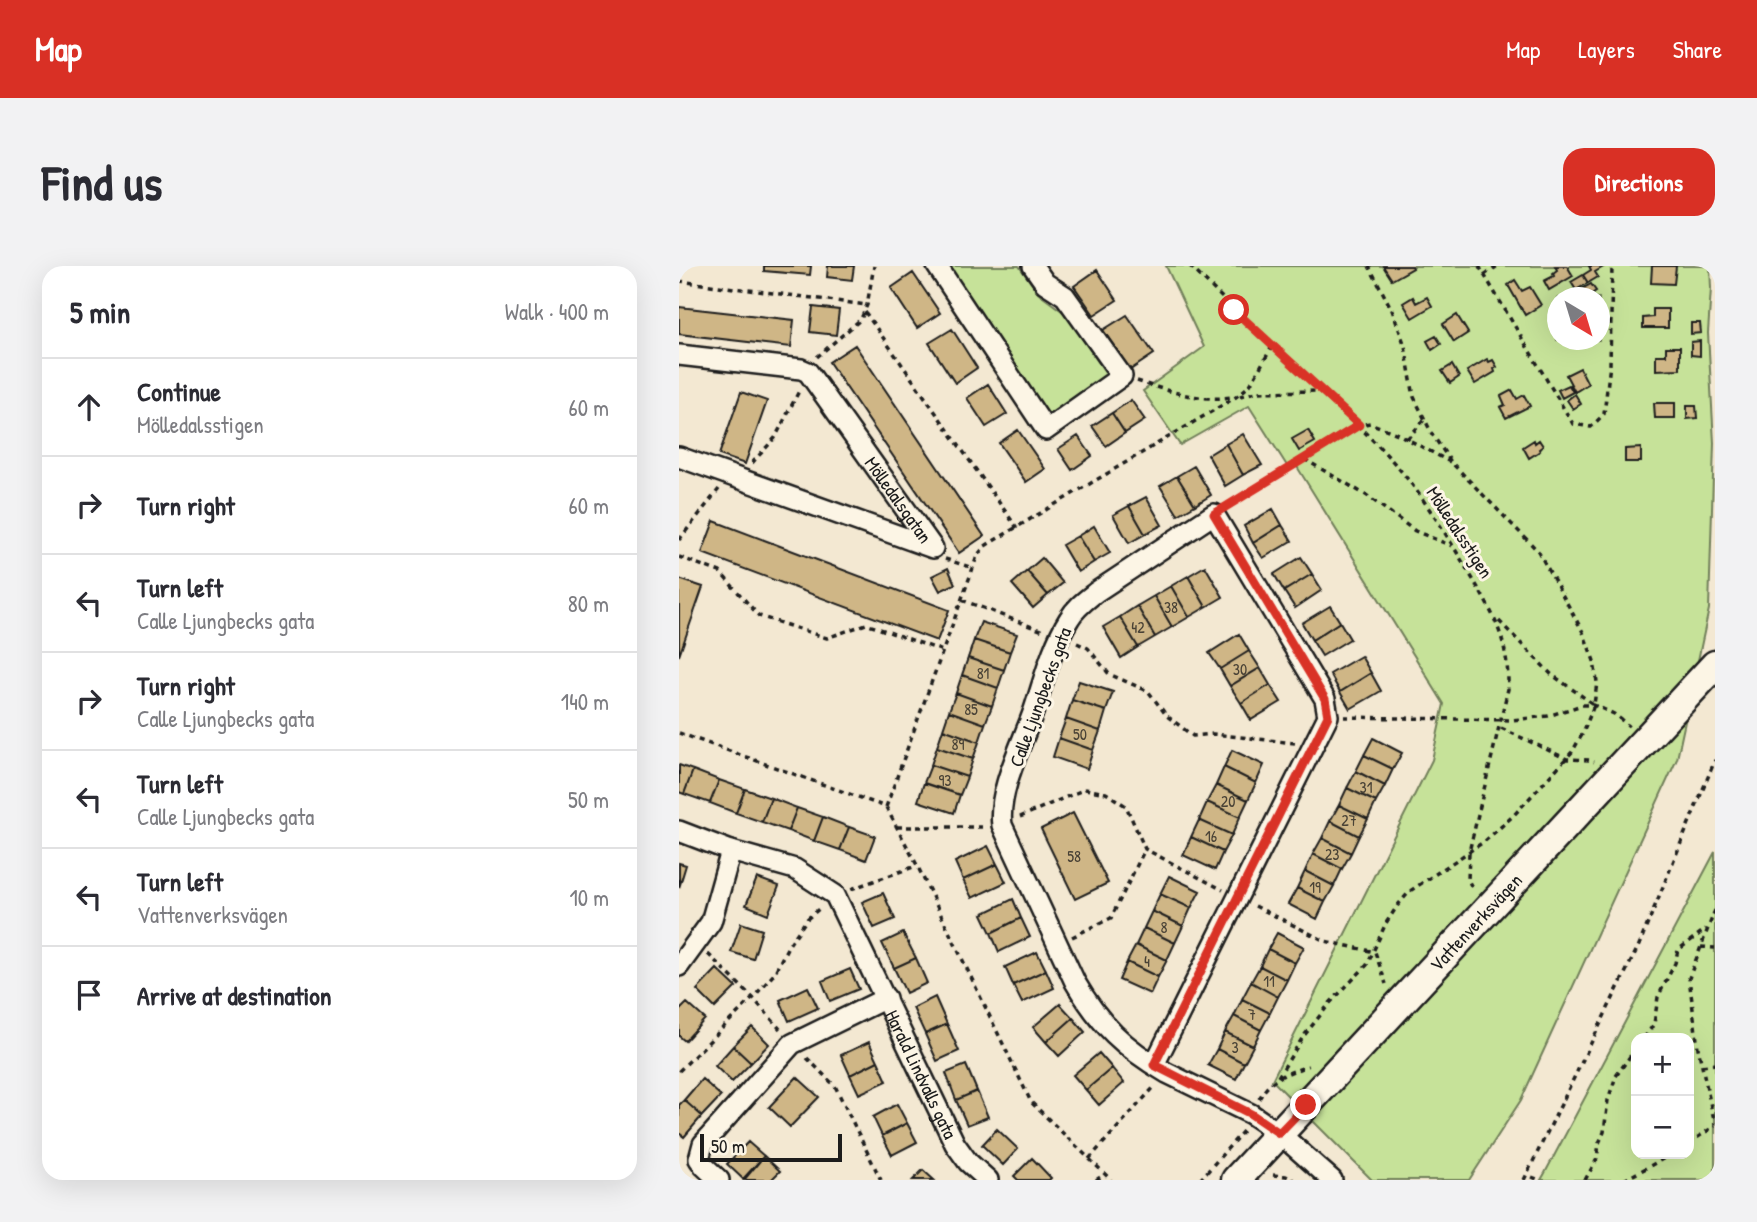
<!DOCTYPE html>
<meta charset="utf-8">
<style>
body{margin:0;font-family:"Patrick Hand",sans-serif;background:#f2f2f3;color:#2b2b33}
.controls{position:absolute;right:21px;bottom:21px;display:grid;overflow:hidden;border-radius:14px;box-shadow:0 7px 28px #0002}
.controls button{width:63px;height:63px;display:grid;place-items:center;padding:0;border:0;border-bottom:2px solid #e1e1e2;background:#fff;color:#2b2b33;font:35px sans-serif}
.compass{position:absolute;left:868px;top:21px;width:63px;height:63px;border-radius:50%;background:#fff;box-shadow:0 7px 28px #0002;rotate:142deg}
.scale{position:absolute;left:21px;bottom:18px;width:142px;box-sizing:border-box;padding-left:7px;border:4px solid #1c1c1c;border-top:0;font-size:19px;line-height:24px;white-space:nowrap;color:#1c1c1c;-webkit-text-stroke:5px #fcf5e5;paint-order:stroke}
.stop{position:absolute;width:21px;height:21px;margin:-16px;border:5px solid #d93025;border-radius:50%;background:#fff}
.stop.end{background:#d93025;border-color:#fff;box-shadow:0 2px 7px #0008}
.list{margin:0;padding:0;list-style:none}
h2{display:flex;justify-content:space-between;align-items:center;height:91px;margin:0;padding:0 28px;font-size:30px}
h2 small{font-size:23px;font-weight:400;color:#7c7c81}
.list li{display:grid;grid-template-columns:46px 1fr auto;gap:21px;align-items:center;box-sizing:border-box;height:98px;padding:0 28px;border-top:2px solid #e1e1e2}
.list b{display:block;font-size:26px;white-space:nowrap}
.list p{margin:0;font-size:23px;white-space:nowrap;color:#7c7c81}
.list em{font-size:23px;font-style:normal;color:#7c7c81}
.icon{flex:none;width:38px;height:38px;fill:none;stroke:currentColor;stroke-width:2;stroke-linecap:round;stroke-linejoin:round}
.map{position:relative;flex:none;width:1036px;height:914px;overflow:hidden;border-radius:21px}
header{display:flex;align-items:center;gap:42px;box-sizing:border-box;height:98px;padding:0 35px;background:#d93025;color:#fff}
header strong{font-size:33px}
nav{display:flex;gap:38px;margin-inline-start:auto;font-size:24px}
.intro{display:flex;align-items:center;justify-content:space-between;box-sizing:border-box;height:168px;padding:0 42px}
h1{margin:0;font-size:49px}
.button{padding:18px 32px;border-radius:21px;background:#d93025;color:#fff;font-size:24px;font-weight:700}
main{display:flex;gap:42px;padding:0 42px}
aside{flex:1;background:#fff;border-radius:21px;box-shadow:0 7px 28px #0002}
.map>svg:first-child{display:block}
.green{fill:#c6e299;stroke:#717f5a;stroke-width:2;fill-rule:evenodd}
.building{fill:#cfb686;stroke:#1c1c1c;stroke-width:2}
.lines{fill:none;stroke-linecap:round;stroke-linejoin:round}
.street-casing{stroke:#1c1c1c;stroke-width:24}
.secondary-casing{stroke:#1c1c1c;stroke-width:33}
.path{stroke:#1c1c1c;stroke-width:3.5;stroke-dasharray:5 5;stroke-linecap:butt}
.street{stroke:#fcf5e5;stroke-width:19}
.secondary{stroke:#fcf5e5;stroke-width:28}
.route{stroke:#d93025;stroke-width:9}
.labels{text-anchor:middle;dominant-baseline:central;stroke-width:6;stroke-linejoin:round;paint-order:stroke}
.number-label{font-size:16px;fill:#494236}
.street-label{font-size:19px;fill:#1c1c1c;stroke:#fcf5e5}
</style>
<header>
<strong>Map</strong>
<nav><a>Map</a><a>Layers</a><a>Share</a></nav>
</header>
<div class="intro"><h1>Find us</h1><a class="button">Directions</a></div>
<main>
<aside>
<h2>5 min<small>Walk · 400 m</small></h2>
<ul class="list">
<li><svg class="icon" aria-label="ahead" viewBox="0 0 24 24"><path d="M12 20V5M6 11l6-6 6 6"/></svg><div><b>Continue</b><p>Mölledalsstigen</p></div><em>60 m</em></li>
<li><svg class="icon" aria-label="right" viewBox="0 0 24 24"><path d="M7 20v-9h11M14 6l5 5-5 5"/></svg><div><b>Turn right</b></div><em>60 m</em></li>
<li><svg class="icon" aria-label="left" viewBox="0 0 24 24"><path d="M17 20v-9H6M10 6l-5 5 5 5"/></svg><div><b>Turn left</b><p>Calle Ljungbecks gata</p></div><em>80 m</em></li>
<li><svg class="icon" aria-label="right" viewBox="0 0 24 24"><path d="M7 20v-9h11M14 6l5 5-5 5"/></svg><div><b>Turn right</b><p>Calle Ljungbecks gata</p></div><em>140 m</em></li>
<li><svg class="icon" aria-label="left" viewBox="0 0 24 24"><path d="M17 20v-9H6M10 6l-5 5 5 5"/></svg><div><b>Turn left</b><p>Calle Ljungbecks gata</p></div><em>50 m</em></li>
<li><svg class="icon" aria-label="left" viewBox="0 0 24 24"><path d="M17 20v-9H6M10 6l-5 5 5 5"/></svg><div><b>Turn left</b><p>Vattenverksvägen</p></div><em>10 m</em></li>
<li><svg class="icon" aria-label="arrive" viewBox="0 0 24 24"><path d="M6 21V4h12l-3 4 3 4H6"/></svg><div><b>Arrive at destination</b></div></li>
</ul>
</aside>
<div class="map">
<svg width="1036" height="914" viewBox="0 0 1036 914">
<rect width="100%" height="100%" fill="#f3e8d2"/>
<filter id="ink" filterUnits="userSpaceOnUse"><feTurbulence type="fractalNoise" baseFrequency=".0143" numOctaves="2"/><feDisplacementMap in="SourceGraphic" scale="14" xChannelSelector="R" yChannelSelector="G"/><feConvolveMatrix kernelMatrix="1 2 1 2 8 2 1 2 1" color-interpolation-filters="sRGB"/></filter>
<g filter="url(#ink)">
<!-- green -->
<path class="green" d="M268 0H340L360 28 387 48 430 112 369 156Z
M487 0H1031L1032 22 1029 67 1035 177 1030 343 998 493 842 834 790 914H693L593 814 753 494 765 438 617 199 610 203 570 140 501 179 464 125 525 81ZM878 32H920V74H878Z
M1036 586V914H862L866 907ZM957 772H1010V888H957Z"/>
<!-- building -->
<path class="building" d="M85 0H132L131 9 85 5Z
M149 0H175L173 14 148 11Z
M704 0H733L734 2 713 14Z
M876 0H888L894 10 870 24 865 15 875 10 874 7 878 4Z
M910 0H926L916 6 919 11 909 17 904 9 912 4Z
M973 0H997L995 18 972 17Z
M418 4 438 34 415 49 395 20Z
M234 7 261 47 238 62 212 22Z
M904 9 909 17 897 24 892 16Z
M836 14 843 25 851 21 862 39 846 49 829 19Z
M912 18 917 25 908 31 903 23Z
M734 31 737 37 748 31 753 40 733 52 724 37Z
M0 41 115 54 112 81 0 68Z
M134 41 160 44 157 69 131 66Z
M974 43H989V62H964V52L974 51Z
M448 49 475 88 451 104 424 64Z
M778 49 789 67 775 76 764 58Z
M1012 57H1021L1022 67 1012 68Z
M273 63 298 102 276 117 250 77Z
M757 70 762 78 753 84 748 75Z
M1021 75V90L1012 89V76Z
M176 79 305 270 280 287 150 96Z
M987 81H1001V103L977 104V89H987Z
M808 93 810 96 814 94 818 101 815 103 816 106 796 118 788 105Z
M773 99 780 111 771 117 763 105Z
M901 102 909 118 896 126 887 109Z
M309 118 328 148 307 161 288 132Z
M890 119 894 126 883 132 879 124Z
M833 124 838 133 845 129 851 140 827 152 821 141 826 139 822 130Z
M62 126 88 135 66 198 40 189Z
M896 128 902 138 894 143 888 134Z
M452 134 466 154 446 167 433 147Z
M975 137H996V152H976Z
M1008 140H1017L1018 152 1008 153Z
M433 147 446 167 427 180 413 160Z
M339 164 366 203 347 216 320 177Z
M629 164 636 176 620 185 613 173Z
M564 168 583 199 564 209 547 178Z
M399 170 413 190 393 204 379 183Z
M855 174 856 177 860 174 864 180 860 183 861 185 850 192 844 181Z
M547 178 564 209 546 220 529 189Z
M962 182V196H946V183Z
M515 200 532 229 516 239 498 210Z
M498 210 516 239 499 249 481 220Z
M467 231 483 259 466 268 450 240Z
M450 240 466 268 450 277 434 249Z
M594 243 603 259 574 277 565 260Z
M35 255 270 344 258 375 23 287Z
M603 259 613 275 584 292 574 277Z
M415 260 431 287 415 296 399 270Z
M399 270 415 296 399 306 383 279Z
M622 291 633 308 605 325 595 308Z
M363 292 384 317 369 329 348 305Z
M526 300 544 331 527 341 509 310Z
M269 302 276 318 261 325 253 310Z
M348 305 369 329 354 342 333 318Z
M633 308 643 324 616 342 605 325Z
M509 310 527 341 510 351 492 320Z
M0 313 24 321 0 390Z
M492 320 510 351 493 361 475 330Z
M475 330 493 361 476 371 458 340Z
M458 340 476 371 459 381 441 351Z
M651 340 661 356 633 374 623 357Z
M441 351 459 381 442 392 424 361Z
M302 356 338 368 331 386 295 374Z
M661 356 671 373 643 390 633 374Z
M560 368 570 385 541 403 530 387Z
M295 374 331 386 325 404 289 392Z
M570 385 581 402 551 420 541 403Z
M682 390 692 407 661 426 651 408Z
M289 392 325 404 319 422 283 409Z
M581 402 591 419 562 437 551 420Z
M692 407 702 425 671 443 661 426Z
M283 409 319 422 313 440 277 427Z
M400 415 434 426 427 445 393 434Z
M591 419 602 436 572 454 562 437Z
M277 427 313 440 306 458 270 445Z
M393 434 427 445 421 465 387 453Z
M270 445 306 458 300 476 264 463Z
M387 453 421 465 414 484 380 472Z
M264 463 300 476 294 493 258 481Z
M380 472 414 484 408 503 374 491Z
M694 472 723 487 714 503 685 489Z
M258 481 294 493 288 511 252 499Z
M553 484 585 499 577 517 545 501Z
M685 489 714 503 706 520 677 505Z
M0 499 14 504 5 528 0 526Z
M252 499 288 511 281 529 245 517Z
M545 501 577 517 569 534 537 519Z
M14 504 40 514 31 537 5 528Z
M677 505 706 520 697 536 668 522Z
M40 514 66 523 57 547 31 537Z
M245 517 281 529 275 547 239 535Z
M537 519 569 534 561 551 528 536Z
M668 522 697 536 689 553 660 539Z
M66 523 92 532 83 556 57 547Z
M92 532 118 542 109 565 83 556Z
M528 536 561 551 553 569 520 554Z
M660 539 689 553 680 570 651 555Z
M118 542 144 551 135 575 109 565Z
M394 547 429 617 396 633 362 563Z
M144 551 170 561 161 584 135 575Z
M520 554 553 569 544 586 512 571Z
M651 555 680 570 672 587 643 572Z
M170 561 196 570 187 594 161 584Z
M512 571 544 586 536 604 504 589Z
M643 572 672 587 663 603 634 588Z
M309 580 318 598 284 614 276 596Z
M634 588 663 603 655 620 626 605Z
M0 597 7 599 0 622Z
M318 598 327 616 293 632 284 614Z
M626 605 655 620 646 636 618 622Z
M490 610 521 625 512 642 481 628Z
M78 612 100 620 89 648 67 639Z
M618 622 646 636 638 653 609 638Z
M204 627 216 653 195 662 183 636Z
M481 628 512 642 504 660 473 645Z
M334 633 342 652 312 667 303 648Z
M473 645 504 660 496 677 465 662Z
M342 652 351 671 320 686 312 667Z
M62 657 83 664 74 693 52 686Z
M465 662 496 677 488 694 457 679Z
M224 667 237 692 215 702 203 677Z
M598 667 625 681 616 697 589 683Z
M457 679 488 694 479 711 448 696Z
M589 683 616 697 608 714 581 700Z
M358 686 367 704 334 719 326 701Z
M237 692 248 717 227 727 215 702Z
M448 696 479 711 471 728 440 714Z
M581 700 608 714 599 731 572 716Z
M38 703 57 721 36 742 18 724Z
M171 703 180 723 151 735 143 715Z
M367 704 375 722 343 737 334 719Z
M572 716 599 731 591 747 563 733Z
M129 721 139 742 110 755 101 734Z
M256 731 268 758 246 768 234 742Z
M563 733 591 747 582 764 555 750Z
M8 737 26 753 6 775 0 770V745Z
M381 738 394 752 367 776 354 761Z
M555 750 582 764 574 780 546 766Z
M394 752 406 766 380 790 367 776Z
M268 758 280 785 258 795 246 768Z
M73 761 90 778 72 797 54 780Z
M546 766 574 780 565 797 538 783Z
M190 776 199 795 171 809 162 789Z
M54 780 72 797 53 816 36 800Z
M538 783 565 797 557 813 529 799Z
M420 787 433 802 407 824 394 809Z
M199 795 208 815 180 828 171 809Z
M287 799 298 825 277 834 267 807Z
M433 802 445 817 420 839 407 824Z
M118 811 140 831 111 861 90 841Z
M23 813 42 830 23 850 5 834Z
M298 825 309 851 288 859 277 834Z
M5 834 23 850 5 871 0 867V839Z
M218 838 228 857 203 870 194 851Z
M228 857 238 876 213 889 203 870Z
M318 863 339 883 324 899 303 879Z
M69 876 85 890 64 913 48 898Z
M85 890 101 905 92 914H65Z
M353 892 372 912 370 914H339L335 910Z
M244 904 255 914H234Z"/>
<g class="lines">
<!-- street casing -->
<g class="street-casing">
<g id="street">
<path d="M258 0 367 164 443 110 386 30 366 17 354 0"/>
<path id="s1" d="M0 89 122 103 129 106 254 282 0 191"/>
<path id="s2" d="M0 565 52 585 116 603 156 629 276 878 289 896 309 914"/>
<path d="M0 700 32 656 52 585"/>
<path d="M475 799 649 450 646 433 535 248 417 326C407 334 397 341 390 353 373 380 365 414 355 444 344 476 318 526 323 559L396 716C421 759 445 782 488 807L572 848 600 867 653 914"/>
<path d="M40 914 25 900 20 893 24 878 113 778 207 732"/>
</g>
</g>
<!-- secondary casing -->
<g class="secondary-casing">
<g id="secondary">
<path id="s3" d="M557 914 1036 399"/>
</g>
</g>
<!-- path -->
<path class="path" d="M511 0C549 38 587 74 626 110 663 145 703 179 734 220 754 247 772 276 789 305 814 347 830 373 829 423L790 586 789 614 795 625
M800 0 894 158 912 161 925 148 931 98 933 0
M805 9 819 0
M0 15 188 39
M186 46 338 262
M138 91 182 53 188 39 195 0
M458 115C489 125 521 136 553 131
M561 130 577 126 643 125
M728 173 745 154
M625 193 687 229 736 265 773 280
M73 197 96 172 120 125
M549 240 680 159 691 157 719 168 771 196
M0 274 40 223
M0 291 41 306 80 350 148 372 187 358 264 385
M266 293 294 302
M283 334 364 365
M820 355 872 408 914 438
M398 377 409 382 430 408 469 425 488 450 514 470 534 468 616 477
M665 451 833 454 869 450 903 439H915L935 448 950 460
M822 462 888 493 911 494 915 496
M0 467 207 541 238 599 352 836 432 914
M207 541 294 302 298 290 306 280 557 131 571 119 594 79
M341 551 406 523 427 527 447 540 466 583 544 624
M218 561H307
M172 623 237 600
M576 640 646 675 696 686 707 718
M1036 644 1010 712 1019 782 1036 859
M393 671 432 652 466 583
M1022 681 1036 682
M29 688 74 732 101 763
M965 772 975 758 979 731 996 697 999 684 1027 663
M128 792 156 820 202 914
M1023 800 1036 798
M0 805 74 732 95 708 109 680 128 653 142 641
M599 811 624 771 651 737 688 699 707 657 719 639 731 625 806 575 835 549 893 486 904 467 915 439 918 416 915 395 904 366 859 285 772 196 753 168 735 131 726 80 713 44 690 0
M580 833C591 812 608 807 629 800
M1010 877 1036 860
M410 893 477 819
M594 909 607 910 615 914
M853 911 860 914
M417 914 426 908
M521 914 564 865
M845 914 960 679 1036 494
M906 914 918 893 920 877 925 866 929 834 937 810 957 782
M945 914 993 888"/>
<!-- street -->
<use href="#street" class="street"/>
<!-- secondary -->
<use href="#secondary" class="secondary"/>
</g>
</g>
<g class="lines" filter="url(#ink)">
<!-- route -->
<path class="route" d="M555 44 680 159 535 248 646 433 649 450 475 799 572 848 600 867 627 839"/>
</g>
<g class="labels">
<!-- number labels -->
<g class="number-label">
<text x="492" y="341">38</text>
<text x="459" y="361">42</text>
<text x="561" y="403">30</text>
<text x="304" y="407">81</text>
<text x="292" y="443">85</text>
<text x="401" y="468">50</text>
<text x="279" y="478">89</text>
<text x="266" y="514">93</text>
<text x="687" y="521">31</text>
<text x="549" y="535">20</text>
<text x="670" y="554">27</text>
<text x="532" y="570">16</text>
<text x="653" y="588">23</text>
<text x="395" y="590">58</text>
<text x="636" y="621">19</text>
<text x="485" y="661">8</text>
<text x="468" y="695">4</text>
<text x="590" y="715">11</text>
<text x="573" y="748">7</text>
<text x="556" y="781">3</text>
</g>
<!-- street labels -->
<g class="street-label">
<text stroke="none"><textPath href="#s1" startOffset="287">Mölledalsgatan</textPath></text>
<text transform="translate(781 266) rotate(57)">Mölledalsstigen</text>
<text transform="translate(361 431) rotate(-70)">Calle Ljungbecks gata</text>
<text stroke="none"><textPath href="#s3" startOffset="352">Vattenverksvägen</textPath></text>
<text stroke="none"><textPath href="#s2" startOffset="369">Harald Lindvalls gata</textPath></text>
</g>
</g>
</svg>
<div class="controls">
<button>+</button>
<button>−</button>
</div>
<svg class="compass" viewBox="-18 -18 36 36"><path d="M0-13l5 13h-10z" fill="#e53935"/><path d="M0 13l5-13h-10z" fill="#7c7c81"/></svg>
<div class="scale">50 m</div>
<div class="stop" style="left:555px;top:44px"></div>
<div class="stop end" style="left:627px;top:839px"></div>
</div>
</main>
